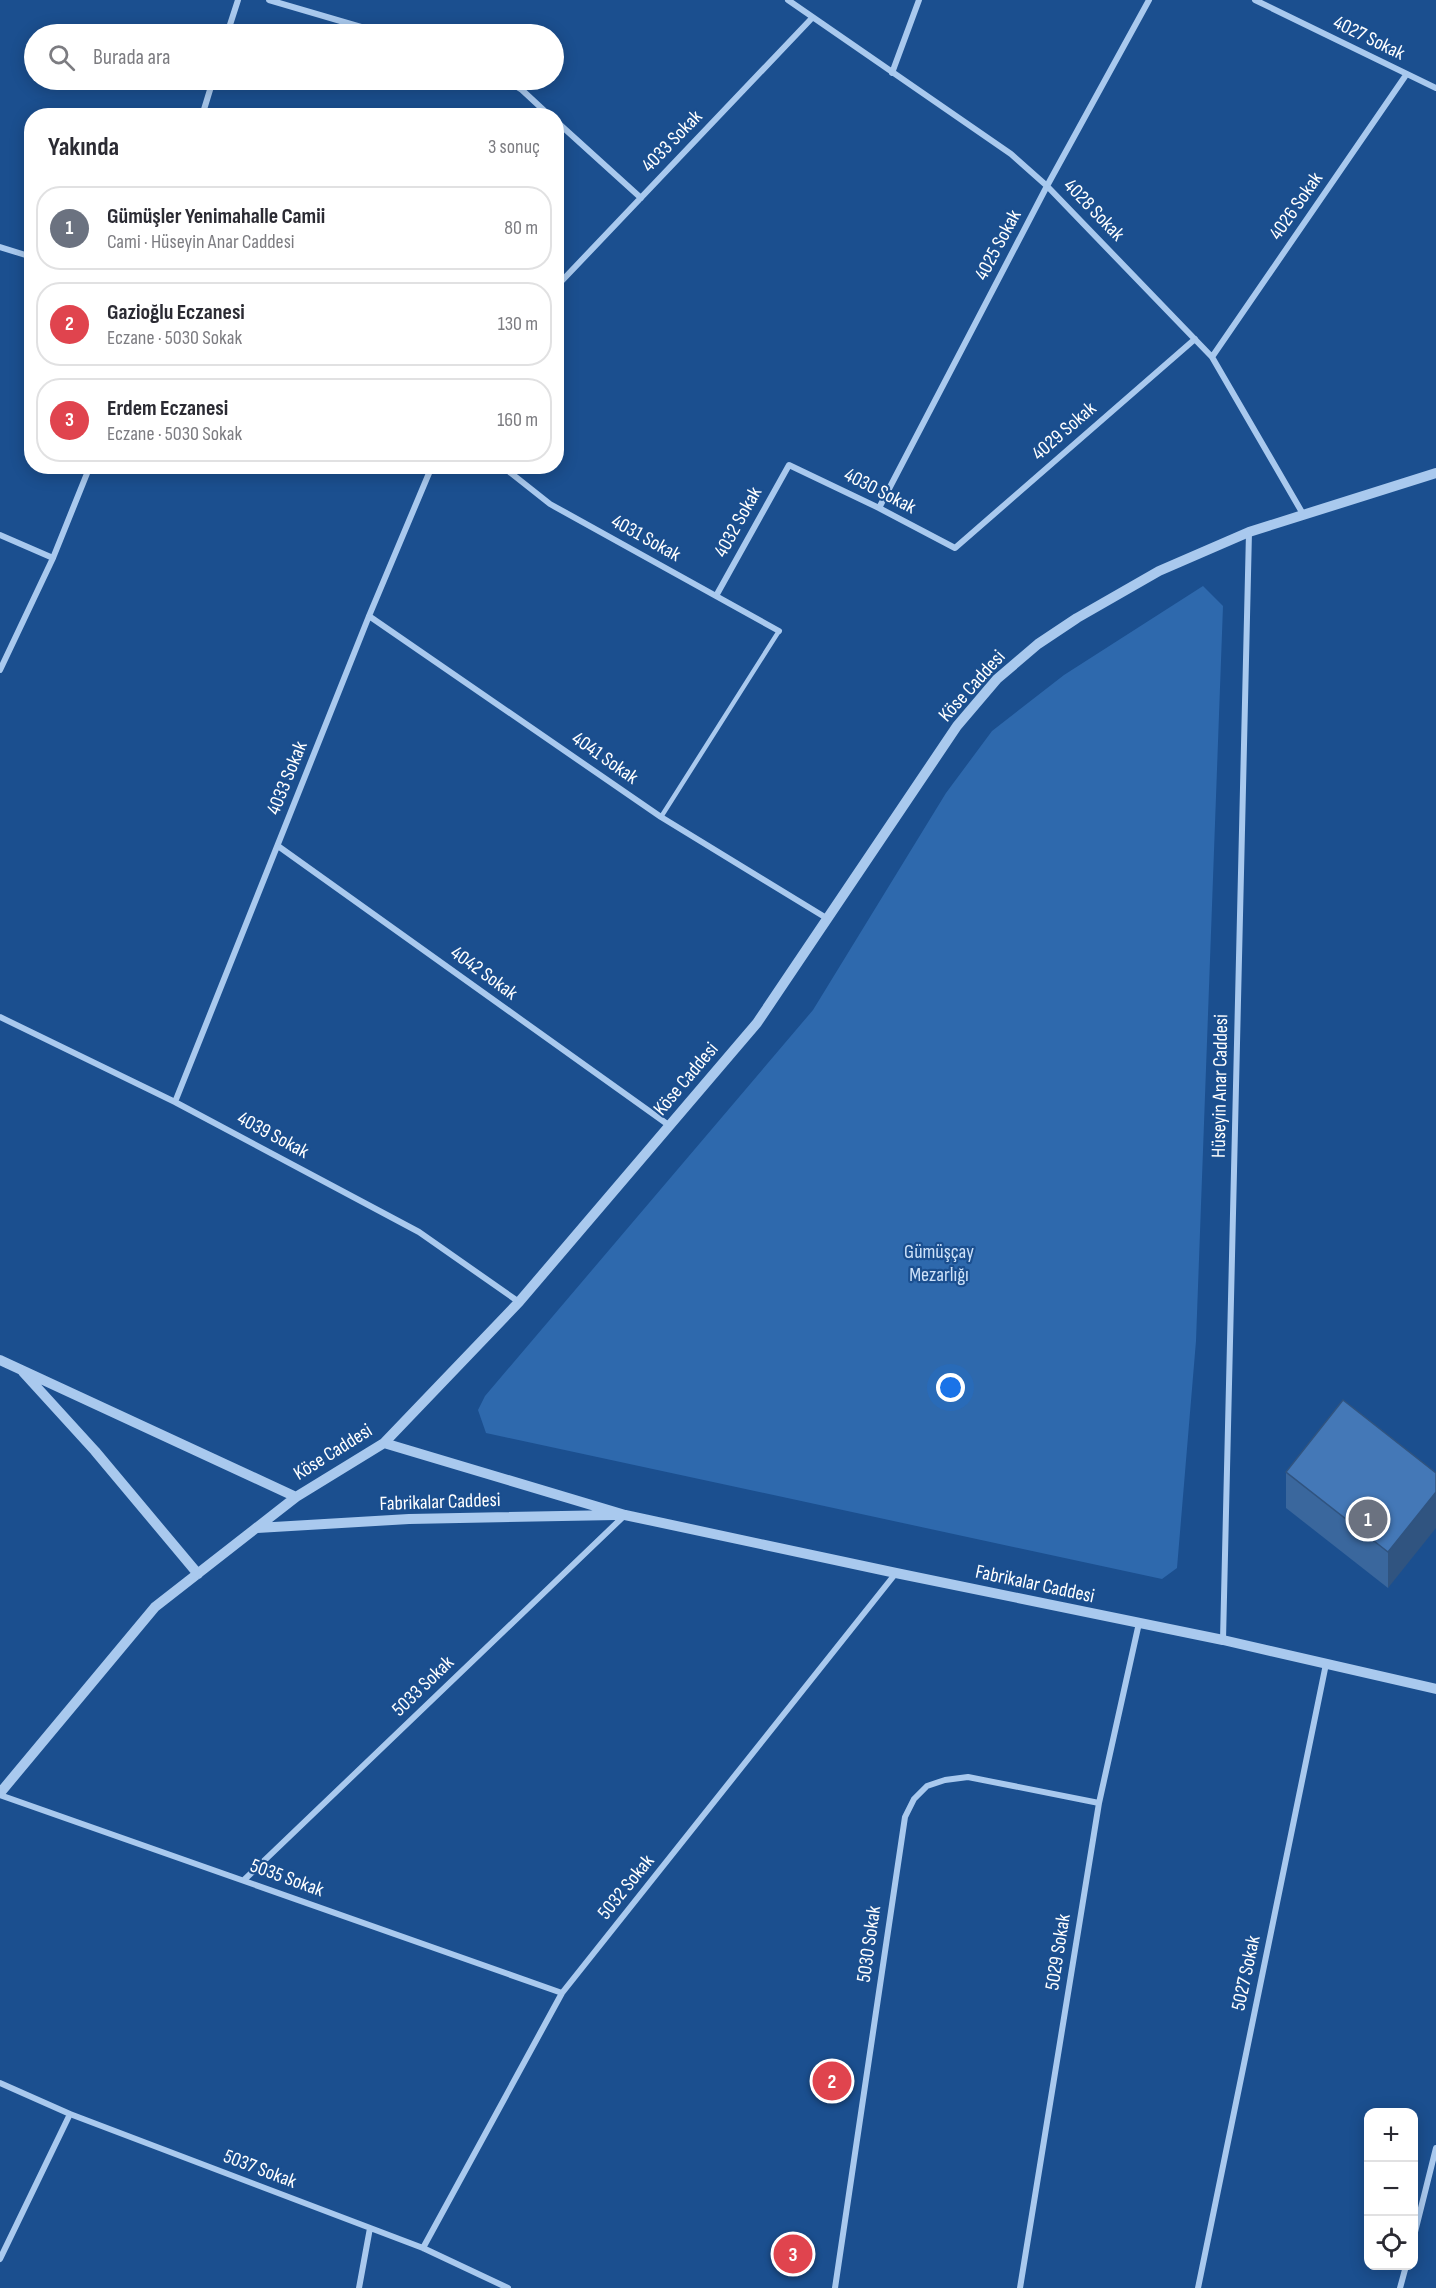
<!DOCTYPE html>
<html lang="tr">
<meta charset="utf-8">
<style>
body{margin:0;font-family:"Sofia Sans Condensed",sans-serif;background:#f7f7f7;color:#2b2b33}
.controls{position:absolute;right:18px;bottom:18px;display:grid;overflow:hidden;border-radius:12px;box-shadow:0 3px 15px #0003}
.controls button{width:54px;height:54px;display:grid;place-items:center;padding:0;border:0;border-bottom:2px solid #e1e1e2;background:#fff;color:#2b2b33;font:30px sans-serif}
.you{position:absolute;left:951px;top:1388px;width:21px;height:21px;margin:-15px;border:4px solid #fff;border-radius:50%;background:#1a73e8;box-shadow:0 0 0 9px #1a73e833}
.badge{display:grid;place-items:center;width:39px;height:39px;border-radius:50%;background:#db2777;color:#fff;font-size:20px;font-weight:700}
.pin{position:absolute;translate:-50% -50%;border:3px solid #fff;box-shadow:0 2px 6px #0006}
.list{margin:0;padding:0;list-style:none}
h2{display:flex;justify-content:space-between;align-items:center;height:78px;margin:0;padding:0 24px;font-size:26px}
h2 small{font-size:20px;font-weight:400;color:#7c7c81}
.list li{display:grid;grid-template-columns:39px 1fr auto;gap:18px;align-items:center;box-sizing:border-box;height:84px;margin:0 12px 12px;padding:0 12px;border:2px solid #e1e1e2;border-radius:24px}
.list b{display:block;font-size:22px;white-space:nowrap}
.list p{margin:0;font-size:20px;white-space:nowrap;color:#7c7c81}
.list em{font-size:20px;font-style:normal;color:#7c7c81}
.icon{flex:none;width:33px;height:33px;fill:none;stroke:currentColor;stroke-width:2;stroke-linecap:round;stroke-linejoin:round}
.map{position:relative;flex:none;width:1436px;height:2288px;overflow:hidden}
.search{position:absolute;background:#fff;box-shadow:0 3px 15px #0003;left:24px;top:24px;width:540px;height:66px;display:flex;align-items:center;gap:15px;box-sizing:border-box;padding:0 21px;border-radius:33px;color:#7c7c81;font-size:22px}
.panel{position:absolute;background:#fff;box-shadow:0 3px 15px #0003;left:24px;top:108px;width:540px;height:366px;border-radius:24px}
.map>svg:first-child{display:block}
.green{fill:#2e69ad}
.lines{fill:none;stroke-linecap:round;stroke-linejoin:round}
.service{stroke:#a9c9ee;stroke-width:4.5}
.minor{stroke:#a9c9ee;stroke-width:6}
.tertiary{stroke:#a9c9ee;stroke-width:10}
.wall{fill:#3a679d}
.shaded-wall{fill:#305480}
.building{fill:#4478b7;stroke:#305480;stroke-width:1.5}
.labels{text-anchor:middle;dominant-baseline:central;stroke-width:4.5;stroke-linejoin:round;paint-order:stroke}
.street-label{font-size:20px;fill:#fff;stroke:#1b4f8f}
.park-label{font-size:20px;fill:#cfe3fa;stroke:#1b4f8f}
</style>
<div class="map">
<svg width="1436" height="2288" viewBox="0 0 1436 2288">
<rect width="100%" height="100%" fill="#1b4f8f"/>
<!-- green -->
<path class="green" d="M1203 586 1223 606 1196 1341 1177 1568 1162 1579 486 1433 478 1410 485 1396 813 1010 946 793 992 731 1064 675Z"/>
<g class="lines">
<!-- service -->
<path class="service" d="M661 817 779 631"/>
<!-- minor -->
<path class="minor" d="M269 0 385 34
M788 0 1011 154 1047 186 1212 357 1303 514
M1255 0 1436 88
M227 34 238 0
M892 73 919 0
M506 80 522 90 550 116
M202 116 213 80
M556 121 641 198
M0 247 32 257
M556 287 812 18
M1212 357 1406 75
M502 466 550 504 779 631
M879 508 1047 186 1149 0
M0 535 53 558
M716 596 789 465 879 508 955 548 1195 339
M369 616 661 817 828 919
M0 670 53 558 90 466
M278 846 670 1126
M0 1017 175 1102 419 1232 519 1302
M175 1102 369 616 432 466
M1223 1640 1249 532
M0 1795 562 1993
M244 1880 625 1515
M0 2083 70 2114 423 2248 508 2288
M1414 2236 1436 2148
M423 2248 562 1993 896 1573
M0 2259 70 2114
M359 2288 370 2228
M835 2288 905 1817 914 1799 927 1786 945 1780 968 1777 1099 1803
M1020 2288 1099 1803 1139 1623
M1198 2288 1326 1664
M1400 2288 1406 2266"/>
<!-- tertiary -->
<path class="tertiary" d="M0 1360 296 1497
M23 1372 95 1451 198 1574
M384 1443 625 1515 896 1573 1223 1640 1436 1689
M257 1528 409 1519 616 1515
M0 1793 155 1607 296 1497 384 1443 519 1302 757 1023 957 726 997 679 1038 644 1077 618 1159 571 1249 532 1436 473"/>
</g>
<!-- wall -->
<path class="wall" d="M1286 1472 1436 1473 1388 1588 1286 1508Z"/>
<!-- shaded-wall -->
<path class="shaded-wall" d="M1436 1492V1528L1388 1588V1552Z"/>
<!-- building -->
<path class="building" d="M1343 1400 1436 1473V1492L1388 1552 1286 1472Z"/>
<g class="labels">
<!-- street labels -->
<g class="street-label">
<text transform="translate(1369 38) rotate(26)">4027 Sokak</text>
<text transform="translate(672 141) rotate(-46)">4033 Sokak</text>
<text transform="translate(1296 206) rotate(-55)">4026 Sokak</text>
<text transform="translate(1094 210) rotate(46)">4028 Sokak</text>
<text transform="translate(998 245) rotate(-62)">4025 Sokak</text>
<text transform="translate(1064 431) rotate(-41)">4029 Sokak</text>
<text transform="translate(880 491) rotate(27)">4030 Sokak</text>
<text transform="translate(738 522) rotate(-61)">4032 Sokak</text>
<text transform="translate(646 538) rotate(29)">4031 Sokak</text>
<text transform="translate(972 686) rotate(-48)">Köse Caddesi</text>
<text transform="translate(605 758) rotate(35)">4041 Sokak</text>
<text transform="translate(287 778) rotate(-68)">4033 Sokak</text>
<text transform="translate(484 973) rotate(36)">4042 Sokak</text>
<text transform="translate(686 1079) rotate(-50)">Köse Caddesi</text>
<text transform="translate(1220 1086) rotate(-89)">Hüseyin Anar Caddesi</text>
<text transform="translate(273 1135) rotate(28)">4039 Sokak</text>
<text transform="translate(333 1452) rotate(-32)">Köse Caddesi</text>
<text transform="translate(440 1502) rotate(-2)">Fabrikalar Caddesi</text>
<text transform="translate(1035 1584) rotate(12)">Fabrikalar Caddesi</text>
<text transform="translate(423 1686) rotate(-44)">5033 Sokak</text>
<text transform="translate(287 1878) rotate(20)">5035 Sokak</text>
<text transform="translate(626 1887) rotate(-51)">5032 Sokak</text>
<text transform="translate(869 1944) rotate(-82)">5030 Sokak</text>
<text transform="translate(1058 1952) rotate(-81)">5029 Sokak</text>
<text transform="translate(1246 1973) rotate(-78)">5027 Sokak</text>
<text transform="translate(260 2169) rotate(21)">5037 Sokak</text>
</g>
<!-- park labels -->
<g class="park-label">
<text x="939" y="1252">Gümüşçay<tspan x="939" dy="23">Mezarlığı</tspan></text>
</g>
</g>
</svg>
<div class="controls">
<button>+</button>
<button>−</button>
<button><svg class="icon" aria-label="locate" viewBox="0 0 24 24"><circle cx="12" cy="12" r="6"/><path d="M12 2v4M12 18v4M2 12h4M18 12h4"/></svg></button>
</div>
<div class="you"></div>
<div class="pin badge" style="left:1368px;top:1519px;background:#6b7280">1</div>
<div class="pin badge" style="left:832px;top:2081px;background:#e0444e">2</div>
<div class="pin badge" style="left:793px;top:2254px;background:#e0444e">3</div>
<div class="search"><svg class="icon" aria-label="search" viewBox="0 0 24 24"><circle cx="10" cy="10" r="6"/><path d="M15 15l6 6"/></svg>Burada ara</div>
<section class="panel">
<h2>Yakında<small>3 sonuç</small></h2>
<ul class="list">
<li><span class="badge" style="background:#6b7280">1</span><div><b>Gümüşler Yenimahalle Camii</b><p>Cami · Hüseyin Anar Caddesi</p></div><em>80 m</em></li>
<li><span class="badge" style="background:#e0444e">2</span><div><b>Gazioğlu Eczanesi</b><p>Eczane · 5030 Sokak</p></div><em>130 m</em></li>
<li><span class="badge" style="background:#e0444e">3</span><div><b>Erdem Eczanesi</b><p>Eczane · 5030 Sokak</p></div><em>160 m</em></li>
</ul>
</section>
</div>
